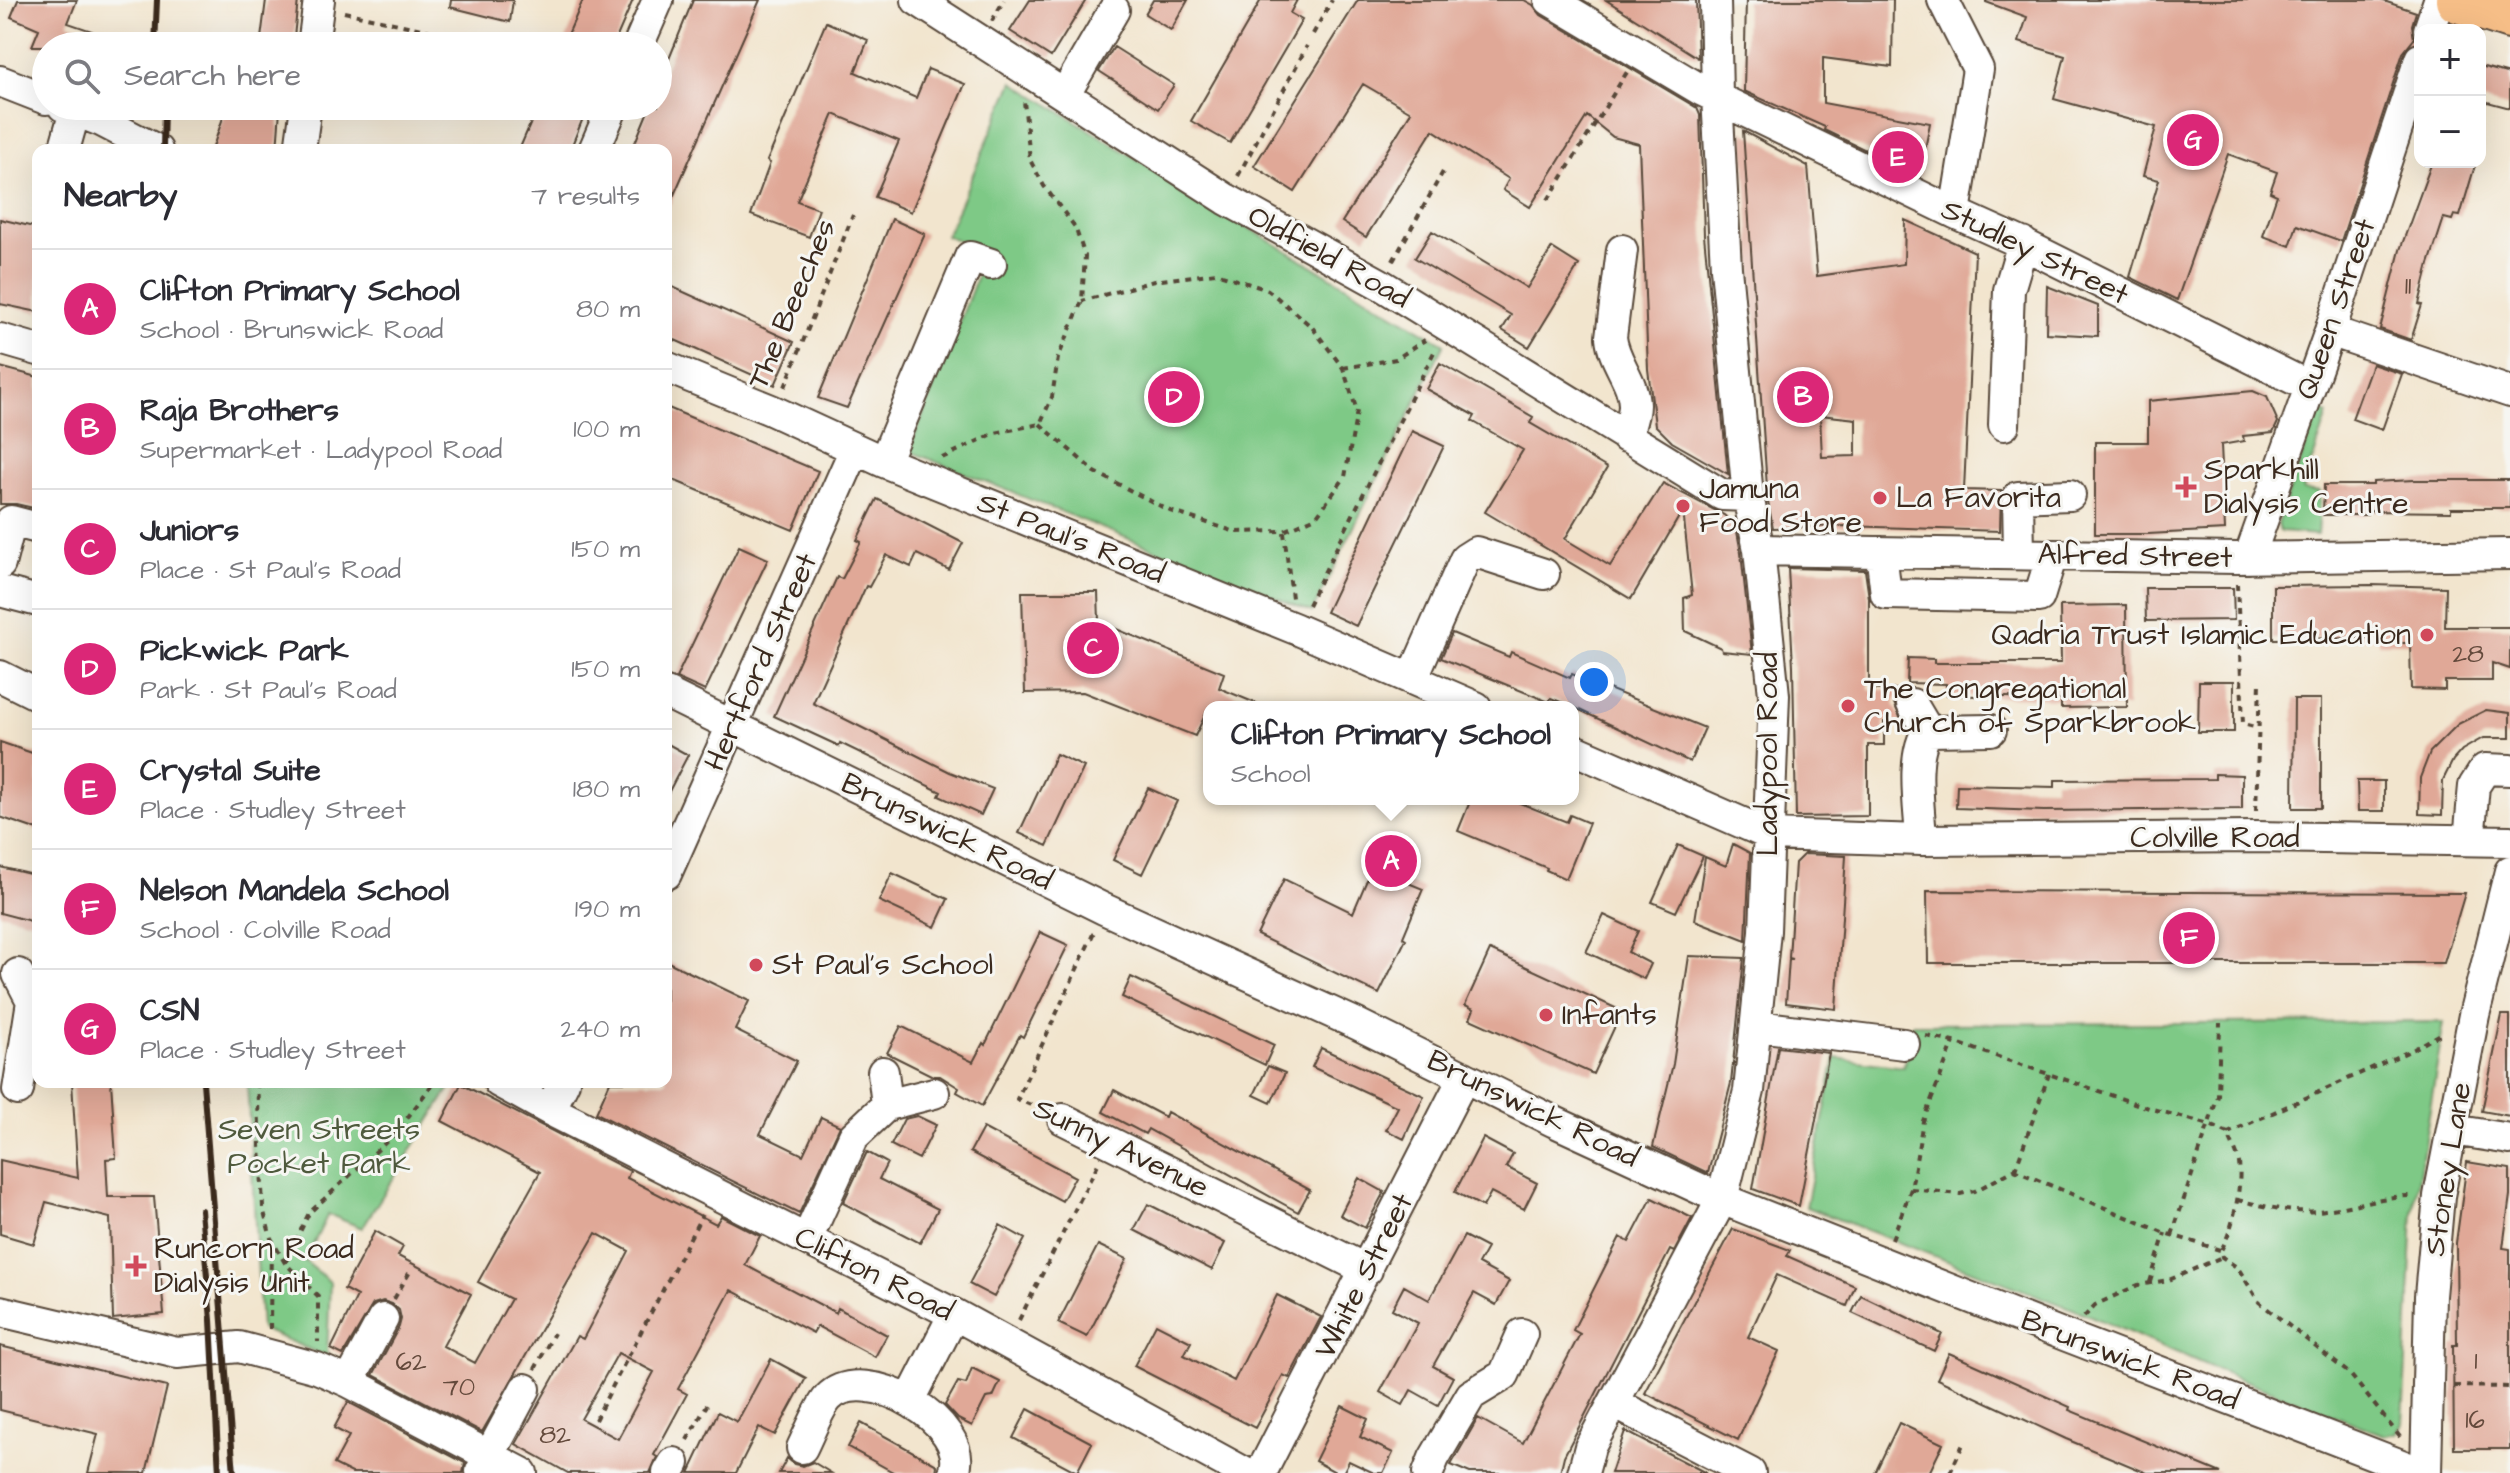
<!DOCTYPE html>
<meta charset="utf-8">
<style>
body{margin:0;font-family:"Architects Daughter",sans-serif;background:#f2f2f3;color:#2b2b33}
.controls{position:absolute;right:24px;top:24px;display:grid;overflow:hidden;border-radius:16px;box-shadow:0 8px 32px #0002}
.controls button{width:72px;height:72px;display:grid;place-items:center;padding:0;border:0;border-bottom:2px solid #e1e1e2;background:#fff;color:#2b2b33;font:40px sans-serif}
.you{position:absolute;left:1594px;top:682px;width:28px;height:28px;margin:-20px;border:6px solid #fff;border-radius:50%;background:#1a73e8;box-shadow:0 0 0 12px #1a73e833}
.badge{display:grid;place-items:center;width:52px;height:52px;border-radius:50%;background:#db2777;color:#fff;font-size:26px;font-weight:700}
.pin{position:absolute;translate:-50% -50%;border:4px solid #fff;box-shadow:0 2px 8px #0006}
.popup{position:absolute;left:1203px;top:701px;width:376px;height:104px;box-sizing:border-box;display:grid;place-content:center;border-radius:16px;background:#fff;filter:drop-shadow(0 2px 6px #0005);font-size:26px;white-space:nowrap;color:#7c7c81}
.popup b{font-size:30px;color:#2b2b33}
.popup::after{content:'';position:absolute;left:50%;top:100%;margin-left:-16px;border:16px solid transparent;border-top-color:#fff}
.list{margin:0;padding:0;list-style:none}
h2{display:flex;justify-content:space-between;align-items:center;height:104px;margin:0;padding:0 32px;font-size:34px}
h2 small{font-size:26px;font-weight:400;color:#7c7c81}
.list li{display:grid;grid-template-columns:52px 1fr auto;gap:24px;align-items:center;box-sizing:border-box;height:120px;padding:0 32px;border-top:2px solid #e1e1e2}
.list b{display:block;font-size:30px;white-space:nowrap}
.list p{margin:0;font-size:26px;white-space:nowrap;color:#7c7c81}
.list em{font-size:26px;font-style:normal;color:#7c7c81}
.icon{flex:none;width:44px;height:44px;fill:none;stroke:currentColor;stroke-width:2;stroke-linecap:round;stroke-linejoin:round}
.map{position:relative;flex:none;width:2510px;height:1473px;overflow:hidden}
.search{position:absolute;background:#fff;box-shadow:0 8px 32px #0002;left:32px;top:32px;width:640px;height:88px;display:flex;align-items:center;gap:20px;box-sizing:border-box;padding:0 28px;border-radius:44px;color:#7c7c81;font-size:30px}
.panel{position:absolute;background:#fff;box-shadow:0 8px 32px #0002;left:32px;top:144px;width:640px;height:944px;border-radius:16px}
.map>svg:first-child{display:block}
.green{fill:#7ec986;stroke:#5c7a52;stroke-width:2}
.building{fill:#e0a897;fill-rule:evenodd}
.lines{fill:none;stroke-linecap:round;stroke-linejoin:round}
.minor-casing{stroke:#564638;stroke-width:34}
.highway-casing{stroke:#564638;stroke-width:48}
.path{stroke:#564638;stroke-width:4;stroke-dasharray:6 6;stroke-linecap:butt}
.minor{stroke:#fff;stroke-width:30}
.highway{stroke:#f6be87;stroke-width:44}
.rail{stroke:#3b2a1e;stroke-width:6}
.poi-dot{fill:#d1495b;stroke:#f6f6f2;stroke-width:3}
.labels{text-anchor:middle;dominant-baseline:central;stroke-width:6;stroke-linejoin:round;paint-order:stroke}
.number-label{font-size:26px;fill:#644a3c}
.street-label{font-size:30px;fill:#3b2a1e;stroke:#f6f6f2}
.poi-label{font-size:30px;fill:#3b2a1e;stroke:#f6f6f2;text-anchor:start}
.park-label{font-size:30px;fill:#4f5a3d;stroke:#f6f6f2}
</style>
<div class="map">
<svg width="2510" height="1473" viewBox="0 0 2510 1473">
<rect width="100%" height="100%" fill="#f6f6f2"/>
<filter id="ink" filterUnits="userSpaceOnUse"><feTurbulence type="fractalNoise" baseFrequency=".0125" numOctaves="2"/><feDisplacementMap in="SourceGraphic" scale="16" xChannelSelector="R" yChannelSelector="G"/><feConvolveMatrix kernelMatrix="1 2 1 2 8 2 1 2 1" color-interpolation-filters="sRGB"/></filter>
<filter id="wash" filterUnits="userSpaceOnUse"><feTurbulence type="fractalNoise" baseFrequency=".006" numOctaves="4" result="noise"/><feDisplacementMap in="SourceGraphic" scale="32" xChannelSelector="R" yChannelSelector="G"/><feGaussianBlur stdDeviation="1.8" result="paint"/><feColorMatrix in="noise" values="0 0 0 0 0 0 0 0 0 0 0 0 0 0 0 0 0 1.4 0 .05"/><feComposite in="paint" operator="in"/></filter>
<g filter="url(#wash)">
<rect width="100%" height="100%" fill="#f2e5ce"/>
<!-- green -->
<path class="green" d="M1013 82 1225 214 1444 344 1312 612 909 451 987 251 946 236Z
M2319 409 2328 414 2303 490 2320 492 2317 535 2280 532 2278 524Z
M2444 1022 2413 1213 2403 1423 2397 1433 2384 1435 2218 1370 2086 1314 1806 1207 1835 1058 1904 1067 1912 1024Z
M247 1082H454L362 1228 328 1214 305 1261 330 1282 327 1357 261 1329Z"/>
<g id="blocks">
<!-- building -->
<path class="building" d="M18 0H77L68 23 92 31 86 46H32L39 29 11 17Z
M266 0H298L293 46H260Z
M451 0H513L510 22 450 7Z
M583 0H633L613 46H563Z
M693 0H760L666 213V150H632L650 106H658V86Z
M1030 0H1086L1051 57 1010 31Z
M1153 0H1188L1171 30 1145 14Z
M1261 0H1297L1290 13 1302 20 1230 143 1191 121Z
M1358 0H1524L1533 5 1541 15 1697 108 1700 115 1704 235 1728 474 1672 442 1655 425 1648 369 1639 144 1613 137 1587 116 1530 207 1503 190 1509 179 1433 130 1366 237 1342 222 1411 112 1363 84 1295 192 1254 166Z
M1606 0H1696L1698 58Z
M1746 0H1893L1892 67 1823 58V103L1930 123 1920 176 1824 130 1825 127 1744 91Z
M1986 0H2381L2416 12 2412 25 2414 39 2403 53 2341 241 2297 225 2290 246 2263 236 2277 195 2270 192 2277 172 2228 154 2177 300 2130 277 2159 180 2143 176 2156 127 2054 99 2065 56 2019 42 2027 17 1986 2Z
M826 22 868 40 855 72 916 98 928 69 965 84 911 212 875 197 899 141 834 114 797 201 819 209 809 237 751 215 770 163 767 161Z
M1114 47 1174 85 1158 109 1099 71Z
M2480 66 2510 74V108L2480 100Z
M227 106H272L280 109 277 150H212Z
M538 106H588L570 150H519Z
M1743 131 1808 166 1817 276 1904 264 1905 220 1975 252 1964 490 2001 491 2000 531 1846 526 1773 528 1768 502ZM1820 415 1856 419V456L1822 457Z
M2432 162H2476L2460 216 2454 215 2452 220 2444 218 2429 264 2419 304 2422 305 2411 340 2380 329 2400 250Z
M0 219 38 228V312L0 304Z
M892 219 925 234 847 408 818 398Z
M1432 231 1527 288 1552 248 1579 265 1529 347 1502 330 1511 315 1415 258Z
M666 284 794 342 775 385 666 336Z
M2047 286 2098 306V336L2046 333Z
M1440 363 1533 417 1530 423 1607 468 1565 539 1610 566 1663 483 1724 515 1736 526 1741 553 1752 654 1722 651 1721 648 1685 631 1684 598 1692 595 1683 510 1631 599 1485 512 1523 450 1472 421 1475 416 1426 389Z
M2372 364 2402 374 2382 430 2352 419Z
M0 367 38 377V509L16 504H0Z
M2253 391 2267 397 2278 422 2273 433 2243 436 2244 441 2221 445 2225 530 2148 534H2095V442H2148V401Z
M666 407 818 471 793 530 666 477Z
M1412 431 1444 446 1356 626 1326 612Z
M2415 480H2510V508H2451V512L2367 511V515H2323L2324 485H2373V482Z
M877 499 963 543 949 570 917 554 911 567 886 555 869 587 866 586 813 703 950 772 993 789 981 815 939 796 941 792 840 743 839 746 774 716 837 577 842 579 861 542 857 540Z
M739 546 768 559 705 691 676 678Z
M1788 568 1865 570 1869 598V690L1902 689 1894 703 1902 722H1884V745H1868V816L1796 817 1793 666Z
M2371 585 2446 587 2445 627H2510V669L2492 663V681H2445V690L2411 689 2410 643H2378V638L2273 639V586Z
M2145 588H2233L2234 620 2146 621Z
M1022 592H1098L1099 622 1224 673 1219 688 1265 707H1209L1195 736 1083 692 1025 693Z
M2126 605 2127 707 2061 708V699L1947 695 1946 684 1907 683 1908 658 1934 659V663H2061L2060 606Z
M1452 633 1509 657 1511 652 1570 678 1572 674 1705 728 1690 762 1573 707 1551 698 1549 702 1441 658Z
M2199 681H2234V732H2198Z
M2294 699H2321V808H2293Z
M2486 710 2510 713V738H2483L2462 750 2453 760 2443 780 2442 815 2419 814 2420 778 2430 752 2458 724Z
M0 742 38 755V830L0 817Z
M666 743 688 755 666 797Z
M1056 754 1084 767 1047 846 1019 833Z
M2215 774 2242 775V809L2044 811 1956 808 1957 785 2055 787V780L2215 779Z
M2357 781H2384V811H2358Z
M1148 788 1177 801 1142 874 1113 860Z
M1471 799H1510L1567 822 1570 815 1589 823 1566 879 1546 870 1547 868 1458 831Z
M1733 844 1750 853 1746 940 1695 920 1705 857 1726 866Z
M1678 845 1703 856 1676 912 1652 902Z
M1804 854 1846 856 1836 1009 1786 1003 1789 959H1793L1789 958 1795 863Z
M0 867 38 876V923L0 913Z
M1372 868 1423 889 1403 937 1406 939 1379 994 1257 935 1284 879 1353 913Z
M892 873 948 899 935 927 879 901Z
M1927 891 2465 893 2444 963H1928Z
M1604 915 1638 931 1628 952 1651 964 1644 979 1586 952Z
M1040 932 1068 945 1023 1037 1020 1035 982 1106 957 1092 959 1088 940 1076H933L887 1053 901 1026 973 1062 983 1043 985 1045Z
M1490 950 1622 1011 1593 1074 1470 1019 1474 1009 1465 1005Z
M1689 956 1744 958 1731 1083 1708 1173 1653 1147 1673 1064Z
M666 961 749 1001 735 1030 797 1061 760 1134 803 1155 821 1117 840 1126 799 1214 596 1113 610 1082H666Z
M1131 977 1274 1045 1265 1065 1122 997Z
M2502 1015H2510V1116L2482 1111Z
M1778 1047 1829 1053 1799 1206 1753 1189Z
M1321 1048 1424 1096 1404 1139 1386 1130 1398 1107 1312 1067Z
M1268 1066 1285 1073 1271 1103 1254 1095Z
M72 1082H111L116 1158 106 1159 108 1197H154L164 1314 113 1319 110 1218 46 1202 34 1244 0 1234V1160L78 1178Z
M461 1084 630 1171 627 1178 716 1224 721 1216 760 1236 745 1265 836 1313 838 1308 887 1335 875 1357 817 1326 813 1333 731 1290 678 1389 687 1394 654 1455 657 1457 650 1473H568L516 1444 577 1336 583 1339 629 1251 596 1233 482 1432 373 1375 399 1327 401 1319 399 1310 392 1304 383 1301 373 1304 343 1355 331 1349 357 1296 344 1289 375 1231 403 1247 398 1256 471 1294 443 1346 475 1363 511 1299 478 1282 540 1172 442 1121ZM618 1353 654 1372 618 1439 581 1419Z
M1114 1090 1165 1117 1167 1112 1310 1190 1298 1212 1148 1129 1145 1134 1103 1112Z
M917 1116 936 1125 919 1159 891 1145 904 1119Z
M983 1128 1075 1177 1062 1201 970 1152Z
M1483 1138 1513 1154 1506 1167 1537 1183 1524 1209 1491 1192 1483 1207 1455 1192Z
M867 1152 887 1163 879 1179 938 1209 920 1243 843 1203Z
M2467 1162 2510 1169V1195L2503 1248 2510 1249V1449H2454L2453 1345H2457L2456 1243Z
M1359 1178 1384 1192 1365 1228 1340 1215Z
M1652 1198 1692 1218 1674 1252 1670 1250 1564 1456 1560 1473H1470L1451 1465 1478 1418 1523 1443 1580 1334 1573 1330 1620 1237 1629 1242Z
M1148 1204 1225 1243 1212 1270 1134 1230Z
M1000 1225 1025 1239 994 1297 969 1284Z
M1733 1229 1790 1250 1787 1256 1855 1286 1847 1306 1777 1275 1748 1337 1779 1351 1738 1440 1645 1393Z
M1464 1236 1487 1248 1478 1264 1509 1281 1496 1305 1474 1293 1433 1366 1453 1377 1438 1405 1411 1390 1403 1405 1380 1392 1418 1323 1392 1309 1404 1286 1429 1300Z
M1098 1245 1127 1259 1087 1337 1058 1323Z
M1277 1295 1321 1317 1289 1378 1283 1375 1255 1428 1134 1366 1156 1324 1191 1342 1184 1355 1234 1381Z
M1861 1295 1942 1334 1934 1351 1852 1313Z
M0 1346 167 1387 146 1473H88L98 1434 0 1410Z
M1949 1353 2070 1407 2069 1410 2221 1473H2147L2066 1439 1937 1379Z
M771 1359 806 1378 775 1435 759 1427 736 1473H689L718 1412 737 1422Z
M972 1368 1000 1382 993 1397 986 1398 972 1426 958 1419 945 1405 958 1382 966 1384Z
M348 1402 465 1463 463 1473H352L334 1464 349 1436 334 1428Z
M1342 1406 1368 1419 1360 1437 1393 1453 1383 1473H1374L1349 1461 1343 1473H1337L1315 1461Z
M1028 1409 1092 1443 1077 1472 1013 1438Z
M861 1423 937 1465 936 1473H895L848 1447Z
M1899 1423 1943 1444 1929 1473H1875Z
M1625 1431 1706 1473H1611Z
M787 1458 794 1464 803 1466 813 1462 831 1473H779Z"/>
</g>
</g>
<g filter="url(#ink)">
<use href="#blocks" fill-opacity="0" stroke="#564638" stroke-width="2"/>
<g class="lines">
<!-- minor casing -->
<g class="minor-casing">
<path id="minor" d="M917 0 1226 199 1380 284 1722 495 1748 496
M1550 0 1703 91 1955 213 2017 241 2310 387
M1943 0 1978 69 1955 213
M2429 30 2439 0
M313 46 319 0
M638 46 658 0
M0 81 46 99
M1065 94 1114 10
M63 106 101 121 157 150
M64 150 75 111
M300 150 306 106
M594 150 613 106
M1622 250 1611 337C1613 361 1634 381 1634 405 1634 416 1629 427 1626 437
M2330 331 2510 392
M0 339 38 350
M666 367 771 410 884 462 1296 629 1476 707
M2004 425 2009 290 2023 243
M884 462 970 257 991 264
M1759 550 2236 558 2510 554
M1881 552 1886 594 2039 597 2052 555
M2019 554 2018 497 2070 495
M2249 558 2330 331 2420 59
M0 564 11 521 38 528
M0 591 38 601
M0 676 38 695
M1412 679 1465 559 1476 552 1544 574
M666 693 1104 909 1357 1024 1555 1122 1722 1199 2067 1336 2422 1473
M1912 704 1928 731
M1573 749 1770 835 1921 840 2255 837 2510 841
M1921 840C1920 810 1910 755 1928 731L1991 730
M2469 840 2474 786 2485 769 2510 770
M666 874 855 449
M1757 1026 1904 1044
M883 1072 887 1105
M499 1082 550 1110 954 1314 1245 1473
M18 1090 32 1001 18 974
M550 1110 564 1082
M1063 1119 1367 1270
M2453 1130 2510 1139
M807 1239 854 1136 887 1105 934 1093
M0 1311 177 1353 239 1347 317 1368 349 1382 522 1473
M349 1382 383 1319
M910 1400 954 1314
M1614 1403 1750 1473
M802 1448C809 1434 819 1408 828 1398 864 1360 973 1423 954 1473
M481 1471 525 1389
M668 1473 674 1463
M1261 1473 1464 1077
M1428 1473 1434 1458 1471 1395 1504 1375 1522 1334
M1583 1473 1590 1447 1722 1199 1749 1091 1765 931 1774 695 1759 550 1748 496 1726 268 1717 96 1715 0
M2426 1473 2430 1296 2439 1196 2474 1015 2510 871"/>
</g>
<!-- highway casing -->
<g class="highway-casing">
<path id="highway" d="M2458 0 2510 17"/>
</g>
<!-- path -->
<path class="path" d="M344 12 498 46
M992 21 1004 0
M1313 34 1332 0
M1238 176 1307 46
M1548 200 1627 72
M1393 261 1444 170
M1343 368 1396 359 1425 340
M785 387 853 215
M1040 424 1095 472 1170 511 1236 532 1284 531 1316 517 1345 477 1357 411 1343 368 1312 327 1268 290 1216 273 1154 281 1082 301
M942 458 995 433 1040 424 1052 397 1058 358 1082 301 1085 256 1075 227 1044 186 1030 160 1024 101
M1284 532 1292 598
M2237 584 2243 724 2258 728
M1308 605 1436 348
M2256 811 2260 682
M1926 1036 1954 1042 2149 1108 2210 1125 2228 1133
M257 1082 263 1208 271 1238 285 1263 318 1296V1342
M1042 1110 1017 1099 1094 932
M2015 1170 2049 1074
M1911 1189 1960 1194 1975 1191 2014 1170 2165 1233 2220 1250
M2237 1200C2265 1206 2296 1215 2325 1210 2357 1206 2380 1196 2413 1196
M2172 1235 2218 1096 2220 1023
M1892 1239 1911 1189 1923 1121 1954 1042
M285 1263 309 1213 396 1133 434 1082
M2150 1282 2165 1233
M394 1299 411 1270
M2084 1317 2095 1305 2138 1285 2169 1280 2222 1257
M1019 1320 1098 1164
M270 1329 271 1242
M535 1369 554 1333
M2454 1386 2510 1387
M595 1420 702 1215
M2400 1437 2350 1374 2259 1302 2238 1268 2222 1257 2221 1250C2233 1230 2242 1187 2239 1163 2238 1154 2231 1143 2228 1133L2414 1049 2444 1032
M687 1440 707 1405
M1950 1473 1964 1442"/>
<!-- minor -->
<use href="#minor" class="minor"/>
<!-- highway -->
<use href="#highway" class="highway"/>
<!-- rail -->
<path class="rail" d="M155 46 157 0
M163 150 164 106
M203 1082 234 1473
M201 1210 211 1320 219 1473"/>
</g>
</g>
<!-- markers -->
<g class="poi-dot">
<path d="M2182 475h8v8h8v8h-8v8h-8v-8h-8v-8h8z"/>
<circle cx="1880" cy="498" r="8"/>
<circle cx="1683" cy="506" r="8"/>
<circle cx="2427" cy="635" r="8"/>
<circle cx="1848" cy="706" r="8"/>
<circle cx="756" cy="965" r="8"/>
<circle cx="1546" cy="1015" r="8"/>
<path d="M132 1254h8v8h8v8h-8v8h-8v-8h-8v-8h8z"/>
</g>
<g class="labels">
<!-- number labels -->
<g class="number-label">
<text x="2408" y="286">11</text>
<text x="2468" y="654">28</text>
<text x="2476" y="1361">1</text>
<text x="411" y="1362">62</text>
<text x="459" y="1387">70</text>
<text x="2475" y="1420">16</text>
<text x="555" y="1435">82</text>
</g>
<!-- street labels -->
<g class="street-label">
<text transform="translate(2035 252) rotate(26)">Studley Street</text>
<text transform="translate(1329 257) rotate(29)">Oldfield Road</text>
<text transform="translate(792 304) rotate(-67)">The Beeches</text>
<text transform="translate(2336 309) rotate(-71)">Queen Street</text>
<text transform="translate(1071 538) rotate(22)">St Paul's Road</text>
<text transform="translate(2135 556) rotate(1)">Alfred Street</text>
<text transform="translate(761 662) rotate(-66)">Hertford Street</text>
<text transform="translate(1768 754) rotate(-90)">Ladypool Road</text>
<text transform="translate(947 832) rotate(26)">Brunswick Road</text>
<text x="2215" y="838">Colville Road</text>
<text transform="translate(1533 1109) rotate(26)">Brunswick Road</text>
<text transform="translate(1121 1148) rotate(26)">Sunny Avenue</text>
<text transform="translate(2448 1169) rotate(-81)">Stoney Lane</text>
<text transform="translate(874 1274) rotate(27)">Clifton Road</text>
<text transform="translate(1364 1276) rotate(-63)">White Street</text>
<text transform="translate(2130 1360) rotate(21)">Brunswick Road</text>
</g>
<!-- poi labels -->
<g class="poi-label">
<text x="2204" y="470">Sparkhill<tspan x="2204" dy="34">Dialysis Centre</tspan></text>
<text x="1699" y="489">Jamuna<tspan x="1699" dy="34">Food Store</tspan></text>
<text x="1896" y="498">La Favorita</text>
<text x="2411" y="635" text-anchor="end">Qadria Trust Islamic Education</text>
<text x="1864" y="689">The Congregational<tspan x="1864" dy="34">Church of Sparkbrook</tspan></text>
<text x="772" y="965">St Paul's School</text>
<text x="1562" y="1015">Infants</text>
<text x="154" y="1249">Runcorn Road<tspan x="154" dy="34">Dialysis Unit</tspan></text>
</g>
<!-- park labels -->
<g class="park-label">
<text x="319" y="1130">Seven Streets<tspan x="319" dy="34">Pocket Park</tspan></text>
</g>
</g>
</svg>
<div class="controls">
<button>+</button>
<button>−</button>
</div>
<div class="you"></div>
<div class="pin badge" style="left:1391px;top:861px">A</div>
<div class="popup"><b>Clifton Primary School</b>School</div>
<div class="pin badge" style="left:1803px;top:397px">B</div>
<div class="pin badge" style="left:1093px;top:648px">C</div>
<div class="pin badge" style="left:1174px;top:397px">D</div>
<div class="pin badge" style="left:1898px;top:157px">E</div>
<div class="pin badge" style="left:2189px;top:938px">F</div>
<div class="pin badge" style="left:2193px;top:140px">G</div>
<div class="search"><svg class="icon" aria-label="search" viewBox="0 0 24 24"><circle cx="10" cy="10" r="6"/><path d="M15 15l6 6"/></svg>Search here</div>
<section class="panel">
<h2>Nearby<small>7 results</small></h2>
<ul class="list">
<li><span class="badge">A</span><div><b>Clifton Primary School</b><p>School · Brunswick Road</p></div><em>80 m</em></li>
<li><span class="badge">B</span><div><b>Raja Brothers</b><p>Supermarket · Ladypool Road</p></div><em>100 m</em></li>
<li><span class="badge">C</span><div><b>Juniors</b><p>Place · St Paul's Road</p></div><em>150 m</em></li>
<li><span class="badge">D</span><div><b>Pickwick Park</b><p>Park · St Paul's Road</p></div><em>150 m</em></li>
<li><span class="badge">E</span><div><b>Crystal Suite</b><p>Place · Studley Street</p></div><em>180 m</em></li>
<li><span class="badge">F</span><div><b>Nelson Mandela School</b><p>School · Colville Road</p></div><em>190 m</em></li>
<li><span class="badge">G</span><div><b>CSN</b><p>Place · Studley Street</p></div><em>240 m</em></li>
</ul>
</section>
</div>
